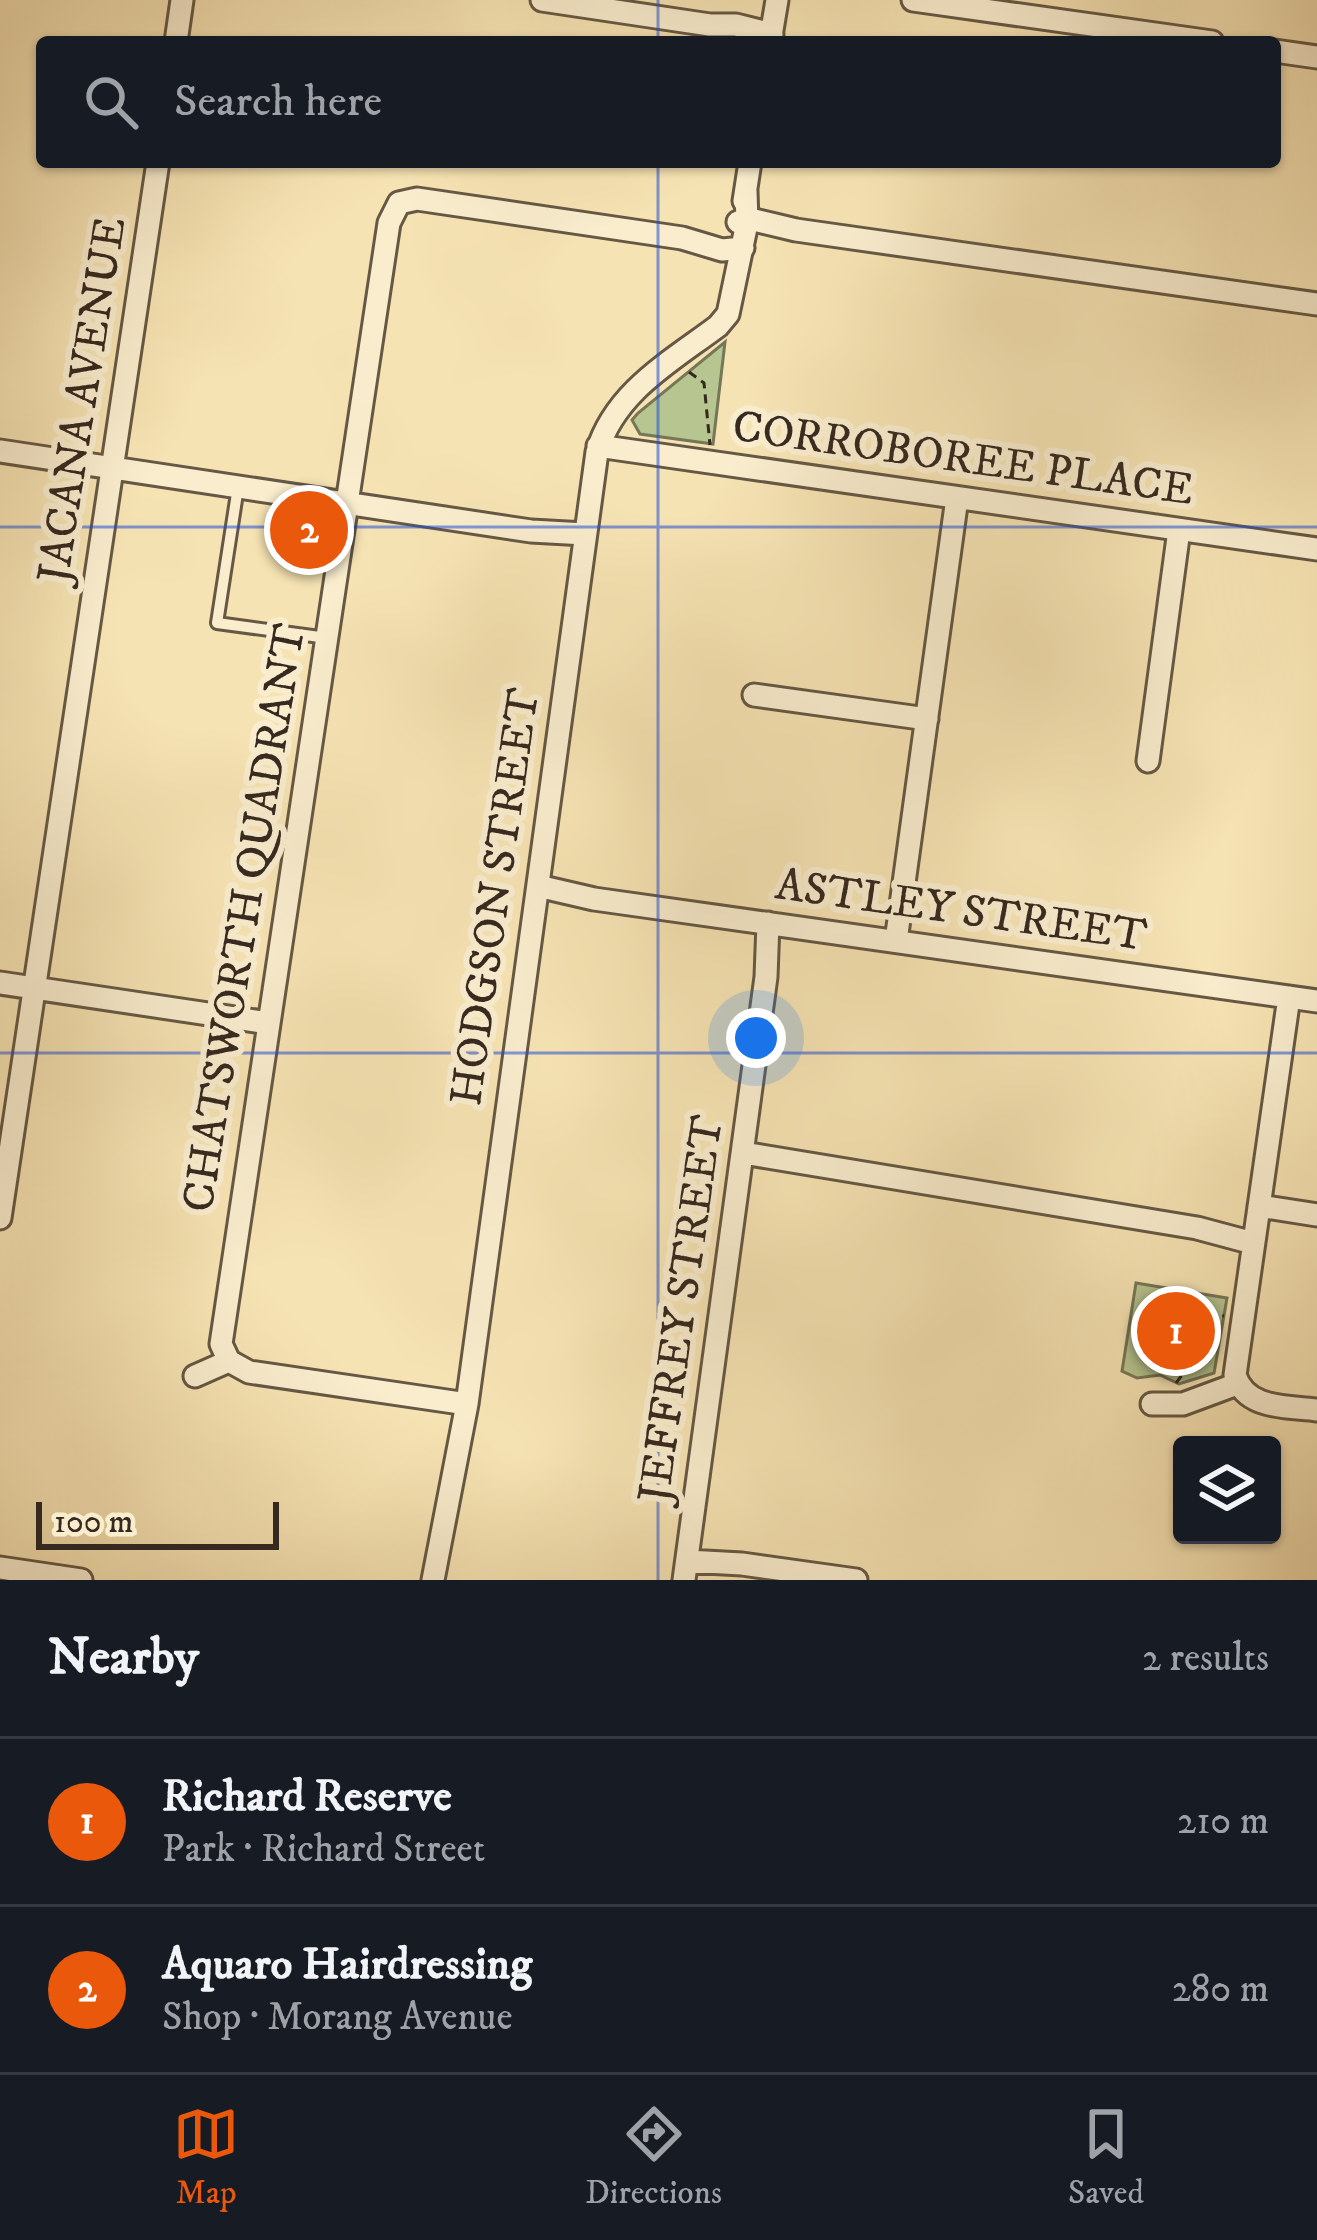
<!DOCTYPE html>
<meta charset="utf-8">
<style>
body{margin:0;font-family:"IM FELL DW Pica",serif;background:#242831;color:#f1f3f6}
.controls{position:absolute;right:36px;bottom:36px;display:grid;overflow:hidden;border-radius:12px;box-shadow:0 3px 9px #0004}
.controls button{width:108px;height:108px;display:grid;place-items:center;padding:0;border:0;border-bottom:3px solid #363941;background:#171b24;color:#f1f3f6;font:60px sans-serif}
.scale{position:absolute;left:36px;bottom:30px;width:243px;box-sizing:border-box;padding-left:12px;border:6px solid #36291f;border-top:0;font-size:33px;line-height:42px;white-space:nowrap;color:#36291f;-webkit-text-stroke:9px #f9edce;paint-order:stroke}
.you{position:absolute;left:756px;top:1038px;width:42px;height:42px;margin:-30px;border:9px solid #fff;border-radius:50%;background:#1a73e8;box-shadow:0 0 0 18px #1a73e833}
.badge{display:grid;place-items:center;width:78px;height:78px;border-radius:50%;background:#ea580c;color:#fff;font-size:39px;font-weight:700}
.pin{position:absolute;translate:-50% -50%;border:6px solid #fff;box-shadow:0 3px 12px #0006}
.list{margin:0;padding:0;list-style:none}
h2{display:flex;justify-content:space-between;align-items:center;height:156px;margin:0;padding:0 48px;font-size:51px}
h2 small{font-size:39px;font-weight:400;color:#9ea1a6}
.list li{display:grid;grid-template-columns:78px 1fr auto;gap:36px;align-items:center;box-sizing:border-box;height:168px;padding:0 48px;border-top:3px solid #363941}
.list b{display:block;font-size:45px;white-space:nowrap}
.list p{margin:0;font-size:39px;white-space:nowrap;color:#9ea1a6}
.list em{font-size:39px;font-style:normal;color:#9ea1a6}
.icon{flex:none;width:66px;height:66px;fill:none;stroke:currentColor;stroke-width:2;stroke-linecap:round;stroke-linejoin:round}
.map{position:relative;flex:none;width:1317px;height:1580px;overflow:hidden}
.search{position:absolute;background:#171b24;box-shadow:0 3px 9px #0004;left:36px;right:36px;top:36px;height:132px;display:flex;align-items:center;gap:30px;box-sizing:border-box;padding:0 42px;border-radius:12px;color:#9ea1a6;font-size:45px}
.sheet{height:492px;background:#171b24}
nav{display:flex;justify-content:space-around;align-items:center;box-sizing:border-box;height:168px;border-top:3px solid #363941;background:#171b24;font-size:33px;color:#9ea1a6}
nav a{display:grid;justify-items:center;gap:6px}
nav .on{color:#ea580c}
.map>svg:first-child{display:block}
.green{fill:#b7c590;stroke:#767758;stroke-width:3}
.lines{fill:none;stroke-linecap:round;stroke-linejoin:round}
.lane-casing{stroke:#665844;stroke-width:16}
.street-casing{stroke:#665844;stroke-width:27}
.path{stroke:#36291f;stroke-width:3;stroke-dasharray:9 6;stroke-linecap:butt}
.lane{stroke:#f9edce;stroke-width:10}
.street{stroke:#f9edce;stroke-width:21}
.grid{fill:none;stroke:#1d4ed8;stroke-width:3;stroke-opacity:0.55}
.labels{text-anchor:middle;dominant-baseline:central;stroke-width:12;stroke-linejoin:round;paint-order:stroke}
.street-label{font-size:45px;fill:#36291f;stroke:#f9edce}
</style>
<div class="map">
<svg width="1317" height="1580" viewBox="0 0 1317 1580">
<rect width="100%" height="100%" fill="#f6e3b3"/>
<filter id="stains"><feTurbulence type="fractalNoise" baseFrequency=".00167" numOctaves="4"/><feColorMatrix values="0 0 0 0 .2 0 0 0 0 .09 0 0 0 0 .02 0 0 0 .5 -.17"/></filter>
<radialGradient id="worn" r=".72"><stop offset=".6" stop-color="#630" stop-opacity="0"/><stop offset="1" stop-color="#630" stop-opacity=".3"/></radialGradient>
<!-- green -->
<path class="green" d="M725 342 713 444 640 434 632 420 638 413Z
M1136 1283 1227 1298 1214 1373 1179 1384 1160 1375 1137 1378 1122 1371Z"/>
<g class="lines">
<!-- lane casing -->
<g class="lane-casing">
<path id="lane" d="M238 487 217 623 327 638"/>
</g>
<!-- street casing -->
<g class="street-casing">
<path id="street" d="M542 0 710 25H736L772 34
M913 0 1212 42
M176 42 182 0
M770 42 777 0
M1275 51 1317 57
M744 201 750 162
M738 222 750 219 796 230 1317 304
M598 446 1317 549
M0 451 531 531 585 534
M754 695 927 719
M1148 761 1179 530
M538 886 594 899 1317 1001
M896 941 957 498
M0 983 269 1023
M1289 997 1235 1375C1246 1410 1287 1406 1317 1410
M743 1153 1197 1228 1253 1243
M1259 1206 1317 1215
M0 1218 158 162
M195 1376 229 1361
M467 1404 249 1372 229 1361 221 1344 389 223 399 203 417 199 682 238 722 250 743 248
M1152 1404H1183L1237 1384
M687 1561 742 1564 856 1580
M0 1568 81 1580
M433 1580 467 1404 597 452C615 392 670 362 718 326L728 314 747 223 746 191
M684 1580 766 977 768 923"/>
</g>
<!-- path -->
<path class="path" d="M689 372 704 383 710 445
M1176 1383 1199 1353 1211 1314 1224 1316"/>
<!-- lane -->
<use href="#lane" class="lane"/>
<!-- street -->
<use href="#street" class="street"/>
</g>
<!-- grid -->
<path class="grid" d="M658 0V42M658 162V1580M0 527H1317M0 1053H1317"/>
<g class="labels">
<!-- street labels -->
<g class="street-label">
<text transform="translate(83 400) rotate(-81)">JACANA AVENUE</text>
<text transform="translate(963 459) rotate(8)">CORROBOREE PLACE</text>
<text transform="translate(496 897) rotate(-82)">HODGSON STREET</text>
<text transform="translate(961 911) rotate(8)">ASTLEY STREET</text>
<text transform="translate(245 918) rotate(-81)">CHATSWORTH QUADRANT</text>
<text transform="translate(682 1309) rotate(-82)">JEFFREY STREET</text>
</g>
</g>
<rect width="100%" height="100%" filter="url(#stains)"/>
<rect width="100%" height="100%" fill="url(#worn)"/>
</svg>
<div class="controls">
<button><svg class="icon" aria-label="layers" viewBox="0 0 24 24"><path d="M12 4l9 5-9 5-9-5zM3 14l9 5 9-5"/></svg></button>
</div>
<div class="scale">100 m</div>
<div class="you"></div>
<div class="pin badge" style="left:1176px;top:1331px">1</div>
<div class="pin badge" style="left:309px;top:530px">2</div>
<div class="search"><svg class="icon" aria-label="search" viewBox="0 0 24 24"><circle cx="10" cy="10" r="6"/><path d="M15 15l6 6"/></svg>Search here</div>
</div>
<section class="sheet">
<h2>Nearby<small>2 results</small></h2>
<ul class="list">
<li><span class="badge">1</span><div><b>Richard Reserve</b><p>Park · Richard Street</p></div><em>210 m</em></li>
<li><span class="badge">2</span><div><b>Aquaro Hairdressing</b><p>Shop · Morang Avenue</p></div><em>280 m</em></li>
</ul>
</section>
<nav>
<a class="on"><svg class="icon" aria-label="map" viewBox="0 0 24 24"><path d="M3 6l6-2 6 2 6-2v14l-6 2-6-2-6 2zM9 4v14M15 6v14"/></svg>Map</a>
<a><svg class="icon" aria-label="directions" viewBox="0 0 24 24"><path d="M12 3l9 9-9 9-9-9zM9 14v-3h6M13 9l2 2-2 2"/></svg>Directions</a>
<a><svg class="icon" aria-label="saved" viewBox="0 0 24 24"><path d="M7 4h10v16l-5-4-5 4z"/></svg>Saved</a>
</nav>
